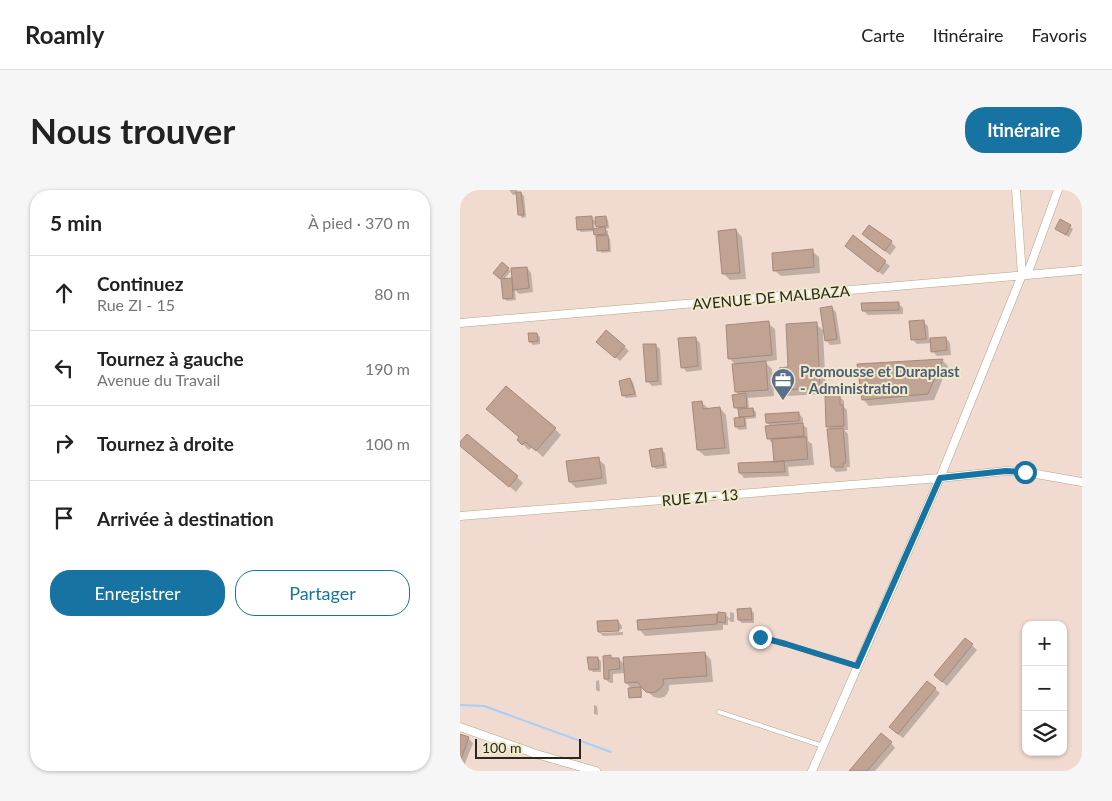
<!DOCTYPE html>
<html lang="fr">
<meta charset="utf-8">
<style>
body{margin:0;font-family:Lato,sans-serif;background:#f6f6f6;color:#222}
.controls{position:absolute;right:15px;bottom:15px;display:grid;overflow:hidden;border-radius:10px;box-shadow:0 1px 4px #0004}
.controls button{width:45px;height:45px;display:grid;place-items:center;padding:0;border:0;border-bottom:1px solid #e0e0e0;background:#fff;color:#222;font:25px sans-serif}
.scale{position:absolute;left:15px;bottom:12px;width:106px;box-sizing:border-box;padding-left:5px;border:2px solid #2a281c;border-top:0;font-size:14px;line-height:18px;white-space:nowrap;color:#2a281c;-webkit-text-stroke:4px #f0eacc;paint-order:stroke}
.stop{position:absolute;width:15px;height:15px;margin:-11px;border:4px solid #1773a1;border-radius:50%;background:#fff}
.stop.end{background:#1773a1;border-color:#fff;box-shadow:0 1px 5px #0008}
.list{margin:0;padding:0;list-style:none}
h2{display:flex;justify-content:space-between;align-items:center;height:65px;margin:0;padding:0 20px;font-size:21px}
h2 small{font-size:16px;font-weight:400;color:#767676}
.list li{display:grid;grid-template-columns:32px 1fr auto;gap:15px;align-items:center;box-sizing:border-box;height:75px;padding:0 20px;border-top:1px solid #e0e0e0}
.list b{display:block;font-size:19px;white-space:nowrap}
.list p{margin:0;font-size:16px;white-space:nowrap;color:#767676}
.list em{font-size:16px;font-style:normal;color:#767676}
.actions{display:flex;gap:10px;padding:15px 20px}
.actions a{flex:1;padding:11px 0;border:1px solid #1773a1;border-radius:20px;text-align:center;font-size:18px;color:#1773a1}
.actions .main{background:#1773a1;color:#fff}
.icon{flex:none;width:28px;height:28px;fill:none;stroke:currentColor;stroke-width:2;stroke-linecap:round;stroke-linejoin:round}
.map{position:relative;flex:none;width:622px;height:581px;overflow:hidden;border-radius:20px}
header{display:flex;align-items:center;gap:30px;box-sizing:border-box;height:70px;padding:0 25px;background:#fff;border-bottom:1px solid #e0e0e0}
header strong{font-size:24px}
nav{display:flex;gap:28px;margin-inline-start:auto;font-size:18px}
.intro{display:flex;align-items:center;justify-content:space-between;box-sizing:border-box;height:120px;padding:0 30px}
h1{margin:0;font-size:35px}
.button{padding:12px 22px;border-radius:20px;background:#1773a1;color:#fff;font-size:18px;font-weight:700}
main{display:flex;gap:30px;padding:0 30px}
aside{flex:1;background:#fff;border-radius:20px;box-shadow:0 1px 4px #0004}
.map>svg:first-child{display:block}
.industrial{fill:#f1dacf;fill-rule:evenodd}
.shadow{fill:#0003;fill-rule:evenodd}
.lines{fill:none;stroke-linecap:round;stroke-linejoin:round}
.stream{stroke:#a8cff9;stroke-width:2}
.building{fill:#c1a394;stroke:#a6897b}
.service-casing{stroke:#ada88b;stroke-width:5}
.minor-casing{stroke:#ada88b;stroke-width:9}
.service{stroke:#fff;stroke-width:4}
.minor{stroke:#fff;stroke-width:8}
.route{stroke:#1773a1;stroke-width:6}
.labels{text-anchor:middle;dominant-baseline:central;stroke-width:4;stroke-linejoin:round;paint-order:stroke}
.street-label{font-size:15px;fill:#2a281c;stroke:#f0eacc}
.service-label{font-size:15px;font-weight:bold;fill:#4e5e75;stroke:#f0eacc;text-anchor:start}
</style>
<header>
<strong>Roamly</strong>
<nav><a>Carte</a><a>Itinéraire</a><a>Favoris</a></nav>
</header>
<div class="intro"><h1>Nous trouver</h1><a class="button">Itinéraire</a></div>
<main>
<aside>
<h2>5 min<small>À pied · 370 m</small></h2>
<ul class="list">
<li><svg class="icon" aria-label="ahead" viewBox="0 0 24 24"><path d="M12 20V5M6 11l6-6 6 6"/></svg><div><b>Continuez</b><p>Rue ZI - 15</p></div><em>80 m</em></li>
<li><svg class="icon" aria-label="left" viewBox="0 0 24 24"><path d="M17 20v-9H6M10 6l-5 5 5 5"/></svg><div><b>Tournez à gauche</b><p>Avenue du Travail</p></div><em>190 m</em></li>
<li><svg class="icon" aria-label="right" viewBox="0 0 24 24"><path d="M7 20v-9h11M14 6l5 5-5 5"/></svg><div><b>Tournez à droite</b></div><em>100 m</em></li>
<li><svg class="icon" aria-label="arrive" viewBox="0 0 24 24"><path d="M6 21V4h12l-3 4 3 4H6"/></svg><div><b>Arrivée à destination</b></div></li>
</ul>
<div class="actions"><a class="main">Enregistrer</a><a>Partager</a></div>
</aside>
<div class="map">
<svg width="622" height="581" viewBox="0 0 622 581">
<rect width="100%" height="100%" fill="#f0eacc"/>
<!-- industrial -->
<path class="industrial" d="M0 0H622V581H0ZM566 435H603V562H566Z"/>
<!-- shadow -->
<path class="shadow" d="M49 0H57L58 4 61 3 64 6 66 27 62 28 60 25 58 4 53 5Z
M131 27 136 32 145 27 148 30 149 38 145 39 148 41V47L150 49 151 62 142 63 139 60 138 47 135 44V41L121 42 118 39ZM134 34 140 39 135 40Z
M601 31 613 39 609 47 597 39Z
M409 36 431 52 436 57 430 65 408 49 403 44Z
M276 40 282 47 286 89 270 90 264 84Z
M393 47 430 76 423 85 391 60Z
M352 61 359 67 360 83 321 86 314 80Z
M67 78 71 83 73 102 59 104 55 100 56 110 47 111 44 108 42 89 37 86 48 79 51 81 44 90H51L53 92Z
M438 113 443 118V124L408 125 403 120Z
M372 118 376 122 381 154 370 155 366 150Z
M463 132 468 136 469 149 486 148 490 153 491 165 477 166 472 161 471 153 457 154 452 149Z
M308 133 315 139 317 170 305 172 312 179 314 206 288 208 289 219H293L296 222V228L286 229 287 239 279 240 276 237 280 229 279 220H278L275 217 279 205 276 202V175L269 168Z
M356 134 365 142H363L366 204 327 206 321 199 330 178Z
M77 144 80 147V154L73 155 70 152Z
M235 148 240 153 242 180 227 182 222 177Z
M195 155 200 159 202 195 192 196 187 191Z
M142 156H164L169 161 160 171Z
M482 170 488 176 474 210 409 216 403 209Z
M170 189 173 192 177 207 166 208 163 205Z
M379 206 384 211V217L387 220 388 240H384L388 244 390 277H387V281L376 282 372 277 371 240 367 236Z
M242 213 249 219 260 218 266 225 270 264 245 266 238 260Z
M338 223 343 228V235L347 238 348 251 352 254 354 275 328 277 329 286 284 288 280 283 317 273 312 253 308 248 311 236 307 233Z
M95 239 101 245 83 267 72 257 69 260 58 250Z
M0 255 57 287 63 293 56 302Z
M202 260 205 263 207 278 196 279 193 276Z
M138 269 145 275 147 294 116 298 110 292Z
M291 420 294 423V433H282L279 430Z
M270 422 274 423V432H271L268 429V435H263V440L185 446 179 439 256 426 259 428 265 424 270 429Z
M158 431 162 436V439L141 441V443L163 442V445L143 446 139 442Z
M505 449 517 460 487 496 480 490Z
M245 463 251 470 253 492 209 495V500L207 504 204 507 199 508 194 507 183 498H181L182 508H171L170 507 172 499 166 493 165 483 153 484V493H150L145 489 150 466 153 469H159L165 475Z
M138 468 141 471V482H133L130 479Z
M139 490 140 501H137L136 500V491Z
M475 499 480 503 443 548 435 542Z
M134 515 137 516 138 525 134 524Z
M0 545 8 548 13 553 4 576 0 575Z
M431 553 435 558 415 581H391Z"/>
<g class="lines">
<!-- stream -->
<path class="stream" d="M0 515 24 516 151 562"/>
</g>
<!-- building -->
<path class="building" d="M56 2H61L64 25H58Z
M132 26 133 39 117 40 116 27Z
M146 26 147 36 136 37 135 27Z
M600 29 611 35 606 45 595 39Z
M409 35 432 51 425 61 402 44Z
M145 37 146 44 134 45 133 39Z
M276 39 280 83 262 84 258 41Z
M148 45 149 60 137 61 136 46Z
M393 45 426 71 418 82 385 56Z
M353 59 354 77 313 81 312 63Z
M42 72 49 78 40 89 33 83Z
M67 77 69 98 53 100 51 78Z
M52 88 53 108 43 109 41 89Z
M439 112V120L402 121 401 113Z
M372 116 377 149 365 151 360 118Z
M464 130 466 149 451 150 449 131Z
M309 131 312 165 268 169 266 135Z
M357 132 360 198 320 200 319 178 328 177 326 134Z
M146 140 165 156 155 168 136 152Z
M68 143H77L78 151 69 152Z
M236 147 238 176 221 178 218 148Z
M486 147 487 160 471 162 470 148Z
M183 154H196L198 191 186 192Z
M483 169 468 204 402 210 397 174Z
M306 171 308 200 275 202 272 174Z
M170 188 175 204 162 206 159 191Z
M46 196 96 238 76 261 65 252 62 255 57 250 59 247 26 219Z
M286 203 287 217 274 218 272 205Z
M365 205H380V215H383L384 236 366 237Z
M242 211 243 219 260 217 265 258 237 260 232 212Z
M293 218 294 226 279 227 278 219Z
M339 222V231L306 233 305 224Z
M284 227 285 236 275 237 274 228Z
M343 233 344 246 307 249 305 236Z
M383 238 386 273H383V277H371L367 239Z
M7 244 58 286 49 297 0 256V252Z
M346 247 348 269 314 272 312 249Z
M202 258 204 275 192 277 189 260Z
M139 267 142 288 109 292 106 271Z
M324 271 325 282 279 283 278 273Z
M291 418 292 430H278L277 419Z
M258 422 266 423 265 433 257 432Z
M257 424V434L178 440 177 430Z
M158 430 159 441 138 442 137 431Z
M505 448 513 454 482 492 474 485Z
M245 462 247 486 203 489 204 493 201 498 197 501 192 503 186 502 182 498 178 492 165 493 163 467Z
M151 465V468H159L160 479 149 480V489H144L143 466Z
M127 467H138L139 479 129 480Z
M467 491 476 498 438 544 429 537Z
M181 497V507L169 508 168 498Z
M421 543 432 552 407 581H389Z
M0 544 9 547 0 572Z"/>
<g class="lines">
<!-- service casing -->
<g class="service-casing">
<path id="service" d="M300 447 326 454 397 476
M259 522 363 556"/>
</g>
<!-- minor casing -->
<g class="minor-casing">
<path id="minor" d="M567 85 598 0
M0 133 567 85 622 80
M0 326 480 288 546 281 565 282 622 292
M0 537 76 564 136 581
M352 581 480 288 562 85 556 0"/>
</g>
<!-- service -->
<use href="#service" class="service"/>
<!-- minor -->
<use href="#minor" class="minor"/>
</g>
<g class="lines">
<!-- route -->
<path class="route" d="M300 447 326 454 397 476 480 288 546 281 565 282"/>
</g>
<!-- icons -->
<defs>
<g id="office-pin" transform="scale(1.25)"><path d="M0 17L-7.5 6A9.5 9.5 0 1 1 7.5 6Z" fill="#5c6f8a" stroke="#f0eacc"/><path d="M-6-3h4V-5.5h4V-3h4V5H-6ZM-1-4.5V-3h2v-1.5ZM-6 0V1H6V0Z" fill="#fff"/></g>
</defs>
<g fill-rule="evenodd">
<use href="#office-pin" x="323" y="190"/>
</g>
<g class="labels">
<!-- street labels -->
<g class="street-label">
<text transform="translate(311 107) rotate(-5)">AVENUE DE MALBAZA</text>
<text transform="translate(240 307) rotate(-5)">RUE ZI - 13</text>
</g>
<!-- service labels -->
<g class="service-label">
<text x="340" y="181">Promousse et Duraplast<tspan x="340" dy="17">- Administration</tspan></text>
</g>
</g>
</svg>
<div class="controls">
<button>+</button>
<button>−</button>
<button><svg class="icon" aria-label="layers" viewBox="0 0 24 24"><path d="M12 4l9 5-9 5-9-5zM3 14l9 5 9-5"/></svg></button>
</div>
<div class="scale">100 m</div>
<div class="stop" style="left:565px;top:282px"></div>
<div class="stop end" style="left:300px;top:447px"></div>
</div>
</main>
